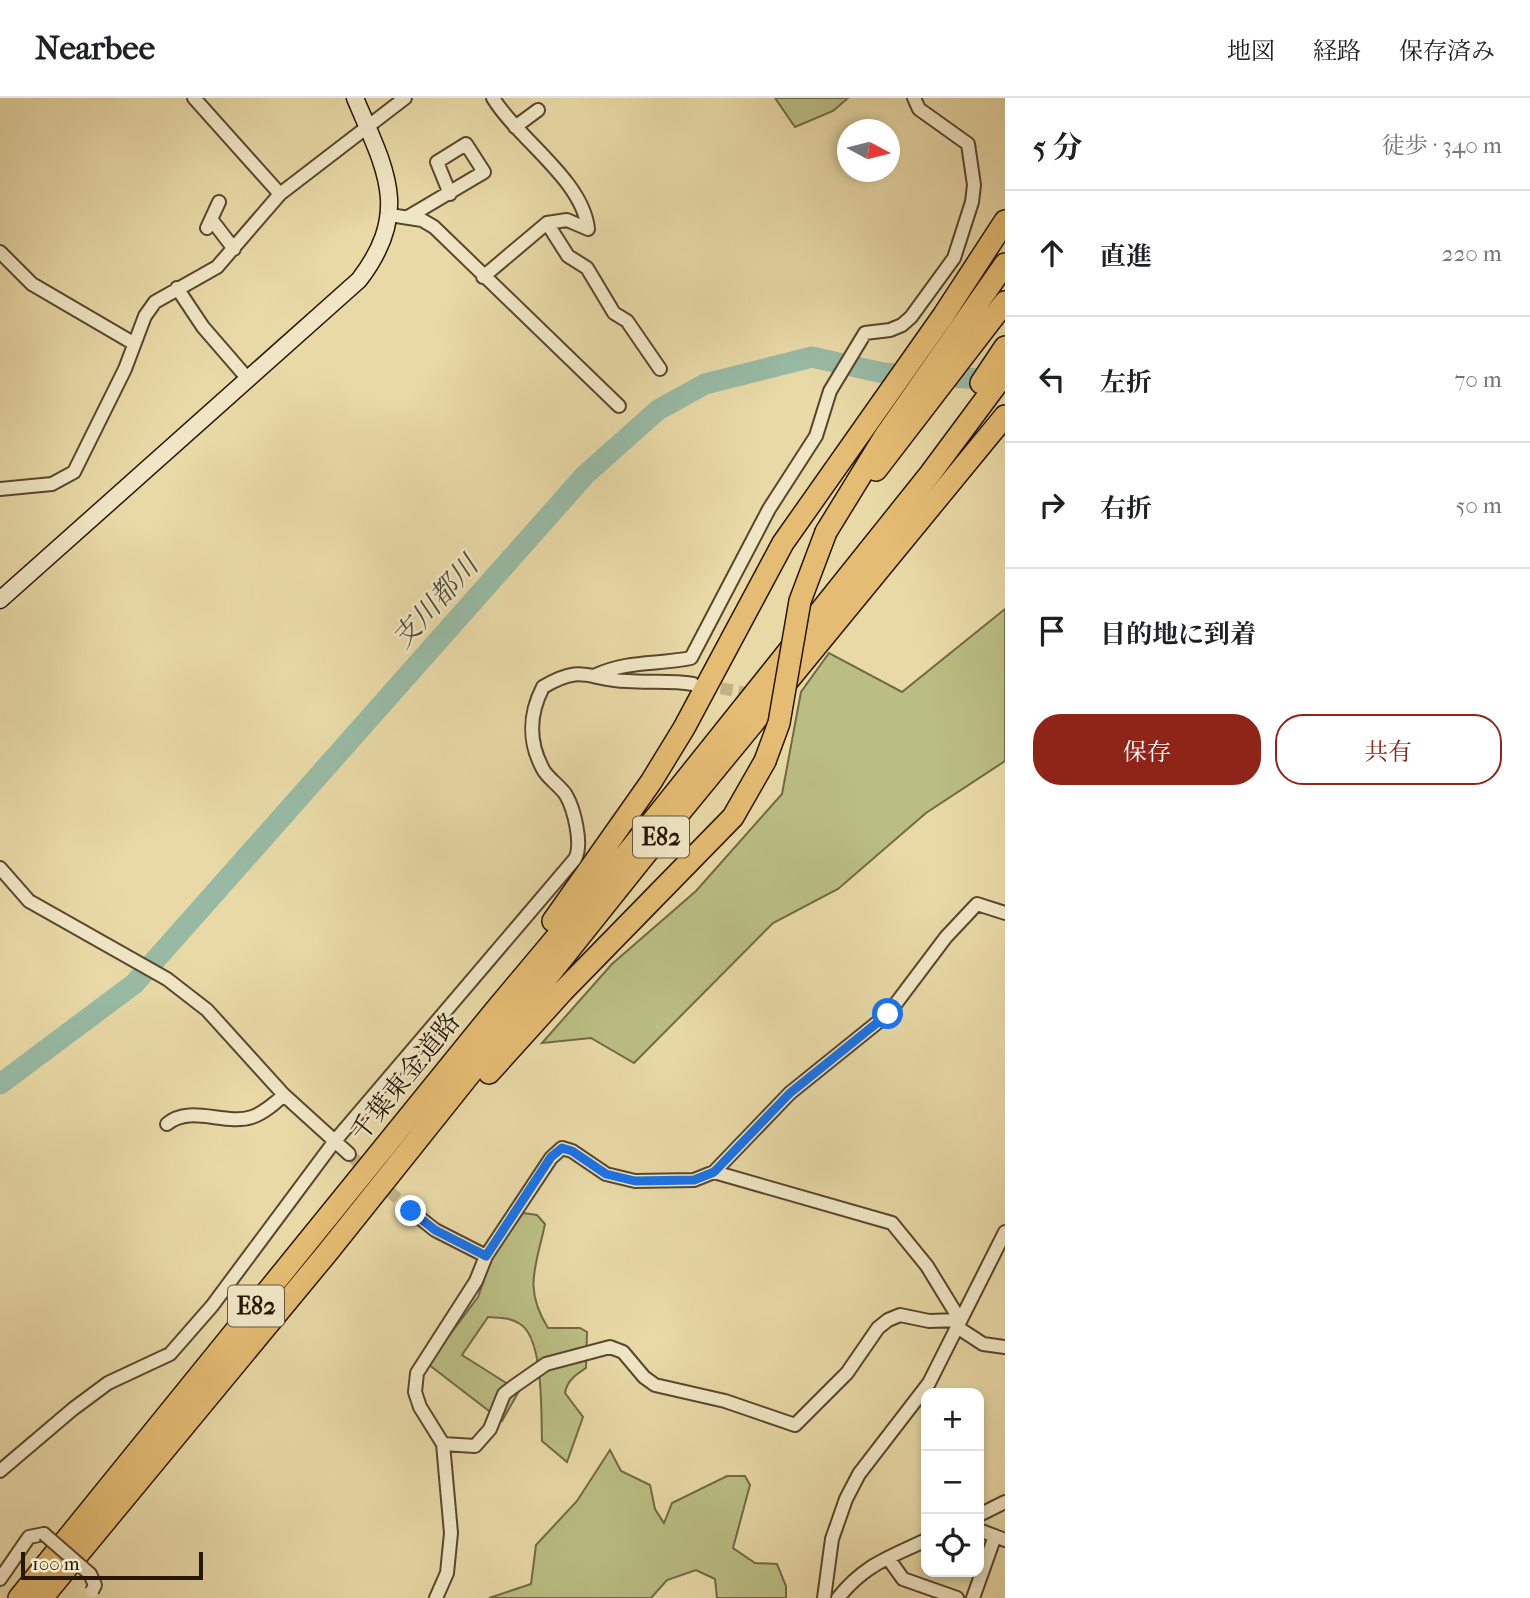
<!DOCTYPE html>
<html lang="ja">
<meta charset="utf-8">
<style>
body{margin:0;font-family:"IM FELL French Canon","Noto Serif JP",serif;background:#f2f2f2;color:#202124}
.controls{position:absolute;right:21px;bottom:21px;display:grid;overflow:hidden;border-radius:14px;box-shadow:0 4px 10px #0003}
.controls button{width:63px;height:63px;display:grid;place-items:center;padding:0;border:0;border-bottom:2px solid #e0e0e0;background:#fff;color:#202124;font:35px sans-serif}
.compass{position:absolute;left:837px;top:21px;width:63px;height:63px;border-radius:50%;background:#fff;box-shadow:0 4px 10px #0003;rotate:97deg}
.scale{position:absolute;left:21px;bottom:18px;width:182px;box-sizing:border-box;padding-left:7px;border:4px solid #281607;border-top:0;font-size:19px;line-height:24px;white-space:nowrap;color:#281607;-webkit-text-stroke:5px #f0e6c5;paint-order:stroke}
.stop{position:absolute;width:21px;height:21px;margin:-16px;border:5px solid #1a73e8;border-radius:50%;background:#fff}
.stop.end{background:#1a73e8;border-color:#fff;box-shadow:0 2px 7px #0008}
.list{margin:0;padding:0;list-style:none}
h2{display:flex;justify-content:space-between;align-items:center;height:91px;margin:0;padding:0 28px;font-size:30px}
h2 small{font-size:23px;font-weight:400;color:#757577}
.list li{display:grid;grid-template-columns:46px 1fr auto;gap:21px;align-items:center;box-sizing:border-box;height:126px;padding:0 28px;border-top:2px solid #e0e0e0}
.list b{display:block;font-size:26px;white-space:nowrap}
.list em{font-size:23px;font-style:normal;color:#757577}
.actions{display:flex;gap:14px;padding:21px 28px}
.actions a{flex:1;padding:16px 0;border:2px solid #8f2418;border-radius:28px;text-align:center;font-size:24px;color:#8f2418}
.actions .main{background:#8f2418;color:#fff}
.icon{flex:none;width:38px;height:38px;fill:none;stroke:currentColor;stroke-width:2;stroke-linecap:round;stroke-linejoin:round}
.map{position:relative;flex:none;width:1005px;height:1500px;overflow:hidden}
header{display:flex;align-items:center;gap:42px;box-sizing:border-box;height:98px;padding:0 35px;background:#fff;border-bottom:2px solid #e0e0e0}
header strong{font-size:33px}
nav{display:flex;gap:38px;margin-inline-start:auto;font-size:24px}
main{display:flex}
aside{flex:1;background:#fff}
.map>svg:first-child{display:block}
.green{fill:#babe83;stroke:#716a45;stroke-width:2}
.lines{fill:none;stroke-linecap:round;stroke-linejoin:round}
.river{stroke:#98baa4;stroke-width:21}
.street-tunnel{stroke:#c2b286;stroke-width:12;stroke-dasharray:12 6;stroke-linecap:butt}
.street-casing{stroke:#58472f;stroke-width:16}
.secondary-casing{stroke:#281607;stroke-width:19}
.highway-casing{stroke:#281607;stroke-width:24}
.street{stroke:#f0e6c5;stroke-width:12}
.secondary{stroke:#f0e6c5;stroke-width:16}
.highway{stroke:#e4bc73;stroke-width:21}
.street-bridge-casing{stroke:#58472f;stroke-width:16;stroke-linecap:butt}
.highway-bridge-casing{stroke:#281607;stroke-width:24;stroke-linecap:butt}
.street-bridge{stroke:#f0e6c5;stroke-width:12}
.highway-bridge{stroke:#e4bc73;stroke-width:21}
.route{stroke:#1a73e8;stroke-width:9}
.labels{text-anchor:middle;dominant-baseline:central;stroke-width:5;stroke-linejoin:round;paint-order:stroke}
.shield{fill:#f0e6c5;stroke:#645440;stroke-width:2}
.shield-label{font-size:24px;font-weight:bold;fill:#281607}
.street-label{font-size:26px;fill:#281607;stroke:#f0e6c5}
.water-label{font-size:28px;font-style:italic;fill:#4f4f3e;stroke:#f0e6c5}
</style>
<header>
<strong>Nearbee</strong>
<nav><a>地図</a><a>経路</a><a>保存済み</a></nav>
</header>
<main>
<div class="map">
<svg width="1005" height="1500" viewBox="0 0 1005 1500">
<rect width="100%" height="100%" fill="#e8d9a6"/>
<filter id="stains"><feTurbulence type="fractalNoise" baseFrequency=".00286" numOctaves="4"/><feColorMatrix values="0 0 0 0 .2 0 0 0 0 .09 0 0 0 0 .02 0 0 0 .5 -.17"/></filter>
<radialGradient id="worn" r=".72"><stop offset=".6" stop-color="#630" stop-opacity="0"/><stop offset="1" stop-color="#630" stop-opacity=".3"/></radialGradient>
<!-- green -->
<path class="green" d="M775 0H848L833 13 795 29Z
M1005 511V663L926 715 838 791 773 825 634 965 591 940 542 945 612 866 696 793 782 696 801 594 829 555 902 594Z
M523 1115 537 1117 545 1126C536 1169 523 1190 548 1230H580L587 1234 586 1270C577 1276 567 1282 565 1295L583 1319 567 1364 542 1343C541 1317 544 1240 520 1226 510 1219 499 1220 488 1219L462 1257 519 1293 502 1323 428 1266 478 1199 491 1162Z
M610 1352 621 1373 650 1387 655 1411 664 1425 672 1405 727 1378H745L750 1387 733 1450 755 1465 777 1466 786 1488V1500H717L715 1481 696 1472 667 1482 651 1500H489L531 1486 536 1447 577 1403Z"/>
<g class="lines">
<!-- river -->
<path class="river" d="M0 986 134 886 585 377 658 312 705 286 812 259 883 275 998 282"/>
<!-- street-tunnel -->
<path class="street-tunnel" d="M703 587 758 597
M349 1056 411 1113"/>
<!-- street casing -->
<g class="street-casing">
<path id="street" d="M194 0 280 96
M515 29 538 12
M390 117 422 122 434 129 619 308
M408 119 484 74 466 46 437 64 450 96
M211 121 234 151
M547 125 568 158 587 170 614 215 627 223 660 271
M207 130 219 104
M0 154 32 186 133 245
M483 179 547 125 567 122 588 131C583 82 518 41 493 0
M177 190 203 229 248 281
M0 391 52 386 74 374 125 271 145 218 155 204 217 169 280 96 405 0
M596 577C630 562 656 567 691 560L769 411 816 338 830 293 865 235 890 232 902 227 911 219 954 160 972 104 974 87 968 46 919 11 914 0
M0 770 29 803 167 881 207 912 284 997 349 1056
M167 1026C190 1006 225 1028 252 1019 264 1015 275 1005 284 997
M411 1113 435 1132 486 1158
M957 1229 983 1246 1005 1249
M443 1346 475 1348 490 1331 504 1296 513 1289 546 1266 610 1249 623 1254 644 1279 655 1287 725 1303 795 1327 847 1275 878 1230 888 1222 900 1217 929 1223 960 1222 927 1168 892 1125 714 1074
M0 1373 73 1311 108 1285 170 1256 212 1208 334 1044 575 761C583 746 574 711 566 697 560 688 550 682 544 673 528 645 529 616 543 589 584 565 587 582 627 583 649 585 670 582 693 586
M979 1417 1005 1404
M979 1432 1005 1442
M888 1460 903 1481 957 1500
M0 1481 29 1439 44 1436
M436 1500 447 1475 451 1435 443 1346 420 1309 415 1294 417 1275 476 1183 486 1158 551 1060 562 1050 572 1053 606 1076 635 1083 694 1082 714 1074 790 995 888 916 946 839 977 806 1005 815
M824 1500 832 1441 846 1401 859 1376 929 1285 1005 1134
M838 1500C865 1466 889 1460 926 1442
M973 1500 995 1438"/>
</g>
<!-- secondary casing -->
<g class="secondary-casing">
<path id="secondary" d="M0 502 359 182C412 113 385 71 355 0"/>
</g>
<!-- highway casing -->
<g class="highway-casing">
<path id="highway" d="M981 285 1005 249
M876 372 1005 204
M826 434 885 338 1005 166
M553 823 651 684 684 630 783 445 943 218 1005 123
M489 975 563 893 733 719 765 663
M19 1500 493 915 632 749 930 376 1005 275
M42 1500 327 1155 640 763 1005 318"/>
</g>
<!-- street -->
<use href="#street" class="street"/>
<!-- secondary -->
<use href="#secondary" class="secondary"/>
<!-- highway -->
<use href="#highway" class="highway"/>
<!-- street-bridge casing -->
<g class="street-bridge-casing">
<path id="street-bridge" d="M44 1436 90 1476 95 1487 92 1493"/>
</g>
<!-- highway-bridge casing -->
<g class="highway-bridge-casing">
<path id="highway-bridge" d="M765 663 779 625 800 503 826 434"/>
</g>
<!-- street-bridge -->
<use href="#street-bridge" class="street-bridge"/>
<!-- highway-bridge -->
<use href="#highway-bridge" class="highway-bridge"/>
</g>
<g class="lines">
<!-- route -->
<path class="route" d="M411 1113 435 1132 486 1158 551 1059 562 1050 572 1053 606 1076 635 1083 694 1082 714 1074 790 995 888 916"/>
</g>
<g class="labels">
<!-- shield labels -->
<g class="shield">
<rect x="633" y="718.5" width="56" height="41" rx="5"/>
<rect x="228" y="1187.5" width="56" height="41" rx="5"/>
</g>
<g class="shield-label">
<text x="661" y="739">E82</text>
<text x="256" y="1208">E82</text>
</g>
<!-- street labels -->
<g class="street-label">
<text transform="translate(405 979) rotate(-51)">千葉東金道路</text>
</g>
<!-- water labels -->
<g class="water-label">
<text transform="translate(435 504) rotate(-48)">支川都川</text>
</g>
</g>
<rect width="100%" height="100%" filter="url(#stains)"/>
<rect width="100%" height="100%" fill="url(#worn)"/>
</svg>
<div class="controls">
<button>+</button>
<button>−</button>
<button><svg class="icon" aria-label="locate" viewBox="0 0 24 24"><circle cx="12" cy="12" r="6"/><path d="M12 2v4M12 18v4M2 12h4M18 12h4"/></svg></button>
</div>
<svg class="compass" viewBox="-18 -18 36 36"><path d="M0-13l5 13h-10z" fill="#e53935"/><path d="M0 13l5-13h-10z" fill="#757577"/></svg>
<div class="scale">100 m</div>
<div class="stop" style="left:888px;top:916px"></div>
<div class="stop end" style="left:411px;top:1113px"></div>
</div>
<aside>
<h2>5 分<small>徒歩 · 340 m</small></h2>
<ul class="list">
<li><svg class="icon" aria-label="ahead" viewBox="0 0 24 24"><path d="M12 20V5M6 11l6-6 6 6"/></svg><div><b>直進</b></div><em>220 m</em></li>
<li><svg class="icon" aria-label="left" viewBox="0 0 24 24"><path d="M17 20v-9H6M10 6l-5 5 5 5"/></svg><div><b>左折</b></div><em>70 m</em></li>
<li><svg class="icon" aria-label="right" viewBox="0 0 24 24"><path d="M7 20v-9h11M14 6l5 5-5 5"/></svg><div><b>右折</b></div><em>50 m</em></li>
<li><svg class="icon" aria-label="arrive" viewBox="0 0 24 24"><path d="M6 21V4h12l-3 4 3 4H6"/></svg><div><b>目的地に到着</b></div></li>
</ul>
<div class="actions"><a class="main">保存</a><a>共有</a></div>
</aside>
</main>
